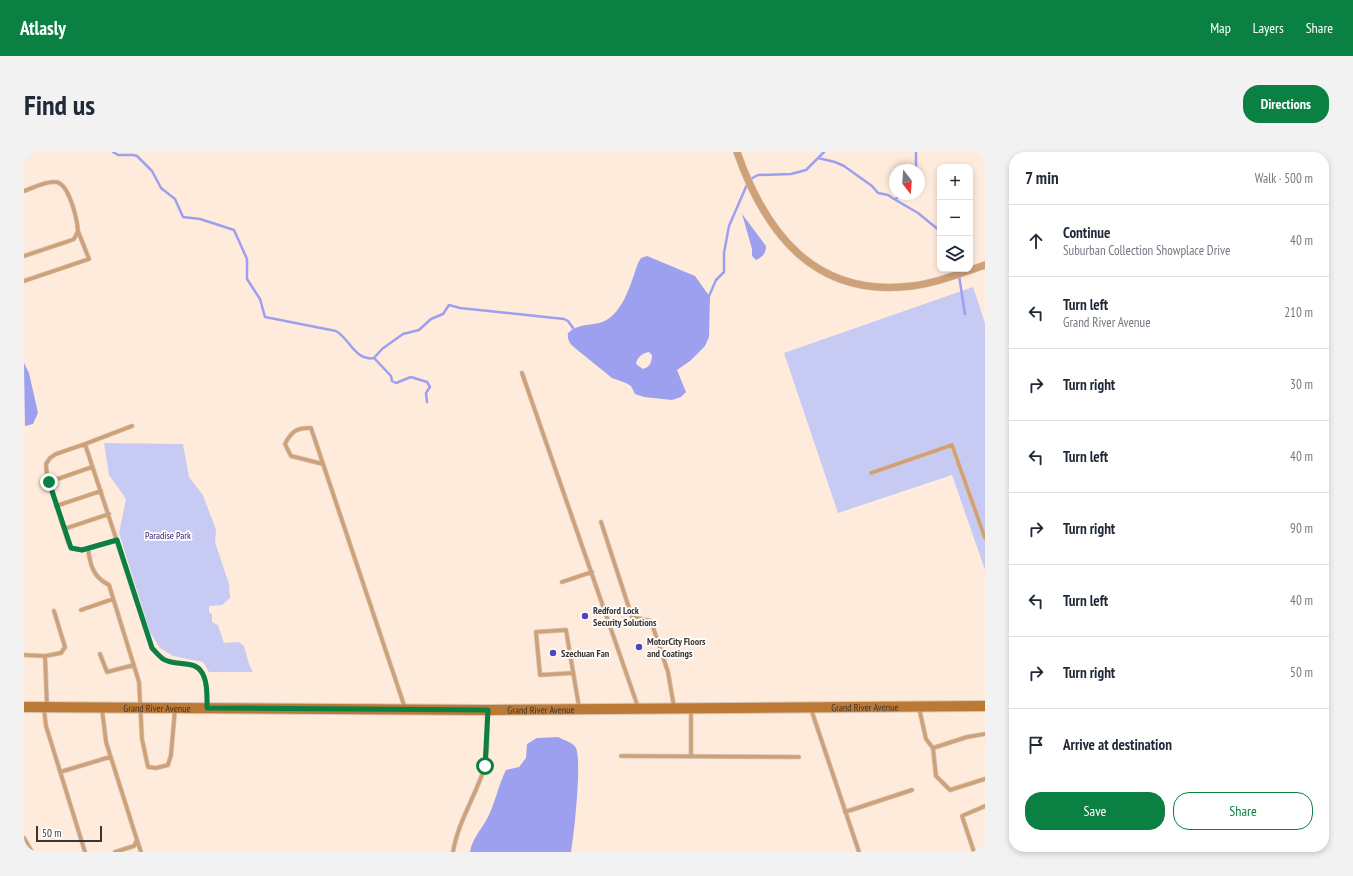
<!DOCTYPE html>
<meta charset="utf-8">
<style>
body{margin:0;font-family:"PT Sans Narrow",sans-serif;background:#f2f2f3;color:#1f2937}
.controls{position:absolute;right:12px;top:12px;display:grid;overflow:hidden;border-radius:8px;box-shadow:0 2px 6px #0003}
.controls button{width:36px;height:36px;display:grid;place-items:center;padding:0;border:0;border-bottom:1px solid #e0e1e3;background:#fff;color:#1f2937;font:20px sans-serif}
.compass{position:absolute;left:865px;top:12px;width:36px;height:36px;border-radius:50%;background:#fff;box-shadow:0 2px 6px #0003;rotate:163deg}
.scale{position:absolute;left:12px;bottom:10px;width:66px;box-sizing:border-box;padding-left:4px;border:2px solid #3d352f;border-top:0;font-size:11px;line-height:14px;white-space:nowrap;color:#3d352f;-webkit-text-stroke:3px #fff;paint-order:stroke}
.stop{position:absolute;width:12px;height:12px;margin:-9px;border:3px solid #0b8043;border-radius:50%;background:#fff}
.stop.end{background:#0b8043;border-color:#fff;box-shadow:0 1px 4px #0008}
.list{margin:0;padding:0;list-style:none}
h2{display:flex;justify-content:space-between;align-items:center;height:52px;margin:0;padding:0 16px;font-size:17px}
h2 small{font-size:13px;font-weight:400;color:#747a83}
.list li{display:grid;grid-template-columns:26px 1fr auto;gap:12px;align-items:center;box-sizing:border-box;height:72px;padding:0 16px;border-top:1px solid #e0e1e3}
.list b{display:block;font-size:15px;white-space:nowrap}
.list p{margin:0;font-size:13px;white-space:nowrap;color:#747a83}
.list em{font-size:13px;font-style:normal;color:#747a83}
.actions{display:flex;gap:8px;padding:12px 16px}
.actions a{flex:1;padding:9px 0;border:1px solid #0b8043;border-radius:16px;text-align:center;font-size:14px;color:#0b8043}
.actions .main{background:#0b8043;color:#fff}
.icon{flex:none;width:22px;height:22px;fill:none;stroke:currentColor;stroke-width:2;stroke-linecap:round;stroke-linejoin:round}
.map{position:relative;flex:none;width:961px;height:700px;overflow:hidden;border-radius:16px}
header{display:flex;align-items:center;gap:24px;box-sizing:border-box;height:56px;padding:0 20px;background:#0b8043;color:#fff}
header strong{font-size:19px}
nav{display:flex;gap:22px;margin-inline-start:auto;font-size:14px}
.intro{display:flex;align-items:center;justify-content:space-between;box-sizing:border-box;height:96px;padding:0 24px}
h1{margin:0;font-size:28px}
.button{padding:10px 18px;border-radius:16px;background:#0b8043;color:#fff;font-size:14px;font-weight:700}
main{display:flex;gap:24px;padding:0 24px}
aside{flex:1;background:#fff;border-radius:16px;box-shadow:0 2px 6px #0003}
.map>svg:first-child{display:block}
.green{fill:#c7cbf3}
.water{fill:#9ca0ee;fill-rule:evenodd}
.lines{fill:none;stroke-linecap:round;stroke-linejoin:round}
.stream{stroke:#9ca0ee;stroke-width:2.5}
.lane-casing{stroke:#d7c7b9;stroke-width:5}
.street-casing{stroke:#d7c7b9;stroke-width:8}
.secondary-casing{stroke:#d7c7b9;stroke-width:12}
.lane{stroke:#cfa178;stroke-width:3.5}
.street{stroke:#cfa178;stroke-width:7}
.secondary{stroke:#bc7935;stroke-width:10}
.route{stroke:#0b8043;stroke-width:5}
.poi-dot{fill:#5045bc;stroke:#fff;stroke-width:1.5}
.labels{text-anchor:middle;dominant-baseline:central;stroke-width:3.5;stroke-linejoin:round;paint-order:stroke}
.park-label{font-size:10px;fill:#26156f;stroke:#fff}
.poi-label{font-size:10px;font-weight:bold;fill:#3d352f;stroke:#fff;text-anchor:start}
.street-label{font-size:10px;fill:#3d352f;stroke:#fff}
</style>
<header>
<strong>Atlasly</strong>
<nav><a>Map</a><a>Layers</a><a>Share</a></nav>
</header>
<div class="intro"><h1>Find us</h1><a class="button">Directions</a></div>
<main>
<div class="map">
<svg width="961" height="700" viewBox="0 0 961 700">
<rect width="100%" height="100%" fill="#feebdb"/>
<!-- green -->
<path class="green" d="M949 135 961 171V418L928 323 814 361 760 201Z
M80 291 159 292 165 325 179 343 192 378 191 390 205 432 206 446 198 453 185 454V460L188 462V470L194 473 200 491 215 490 220 494 225 512 229 520H185L179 510 149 504 136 496 126 480 95 381 102 347 85 323Z"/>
<!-- water -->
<path class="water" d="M718 62 742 94C742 101 739 105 732 108L728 104V97Z
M623 104 671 124 686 145 685 185 681 194 666 209 653 218 662 240 657 245 648 248 620 245 611 242 607 234 602 231 588 226 551 196C546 192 543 188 544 181 554 172 562 174 575 171 598 166 607 131 614 111L617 106ZM625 200 628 203C628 210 626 215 619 217L612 212C613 205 619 201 625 200Z
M0 211 5 221 14 261 9 272 1 274Z
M534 585C539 588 549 590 552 596 558 610 550 683 547 700H446C448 687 457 678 463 667 471 652 474 634 482 618L495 615 502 606 503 592 513 586Z"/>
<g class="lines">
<!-- stream -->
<path class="stream" d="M89 0 94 3H109L113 4 128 19 137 36 151 47 159 65 176 67 210 78 223 107V127L236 147 241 165 312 179C325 186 332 210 350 206L367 224 368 229 372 231 387 225 403 230 406 235 402 241 403 250
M892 0V18
M794 6 811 10 820 14 848 34 854 41 864 43 870 47 894 61 916 79
M871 47 880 42
M934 117 941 162
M685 144 692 128 700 120V101L705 74 725 28 734 23 767 22 782 18 800 0
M350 206 358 197 379 182 395 178 407 167 419 162 425 153 436 156 540 167 544 169 549 176"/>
<!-- lane casing -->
<g class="lane-casing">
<path id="lane" d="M0 39C9 36 21 29 31 30 45 30 53 67 54 79L50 87 45 89 0 104
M0 129 65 107 54 79
M498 221 614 555
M108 274 61 292 128 496C132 500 136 506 142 508 155 513 172 508 180 524 183 533 183 545 183 555
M61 292 32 302 26 306 22 312 23 324 44 390 47 396 58 398 93 388
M299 312 267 304 261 292C267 280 273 275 287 276L381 556
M847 321 928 293 961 386
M25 330 68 315
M32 354 77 339
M577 370 608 465 627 469 644 520 650 555
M40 377 85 362
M64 396C66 413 69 425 85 433L115 530 118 587 124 615 132 616 144 613 147 603 151 557
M538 430 568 420
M57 458 89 447
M76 502 83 520 110 513
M0 503 21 504 23 554
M21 504 37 501 41 495 30 459
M549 521 516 523 512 480 542 478 555 555
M895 556 902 587 909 596 943 585 961 582
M20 557 22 574 61 700
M78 557 82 590 113 688 110 694 91 700
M787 557 835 700
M667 558V604
M909 596 912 624 926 638 961 627
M597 604 775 605
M36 620 86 605
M821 660 888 638
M0 686 8 700
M113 688 117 700
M429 700C434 670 451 645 460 617 465 601 463 576 463 559
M950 700 938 664 961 654"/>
</g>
<!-- street casing -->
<g class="street-casing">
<path id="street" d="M713 0C742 83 792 146 888 134 913 131 937 121 961 113"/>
</g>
<!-- secondary casing -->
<g class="secondary-casing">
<g id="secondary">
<path id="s1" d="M0 555 464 558 961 554"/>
</g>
</g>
<!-- lane -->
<use href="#lane" class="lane"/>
<!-- street -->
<use href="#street" class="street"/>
<!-- secondary -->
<use href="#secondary" class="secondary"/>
</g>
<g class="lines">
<!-- route -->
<path class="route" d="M25 330 47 396 58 398 93 388 128 496C132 500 135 504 139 507 153 516 173 505 180 525 184 534 183 546 183 556L464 558 461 614"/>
</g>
<!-- markers -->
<g class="poi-dot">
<circle cx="561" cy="464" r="4"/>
<circle cx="615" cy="495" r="4"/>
<circle cx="529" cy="501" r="4"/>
</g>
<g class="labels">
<!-- park labels -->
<g class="park-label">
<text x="144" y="383">Paradise Park</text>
</g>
<!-- poi labels -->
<g class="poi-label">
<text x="569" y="458">Redford Lock<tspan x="569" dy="12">Security Solutions</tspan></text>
<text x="623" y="489">MotorCity Floors<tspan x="623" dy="12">and Coatings</tspan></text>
<text x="537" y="501">Szechuan Fan</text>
</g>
<!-- street labels -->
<g class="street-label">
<text stroke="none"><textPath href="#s1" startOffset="841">Grand River Avenue</textPath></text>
<text stroke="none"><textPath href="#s1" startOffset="133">Grand River Avenue</textPath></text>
<text stroke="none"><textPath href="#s1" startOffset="517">Grand River Avenue</textPath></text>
</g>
</g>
</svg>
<div class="controls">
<button>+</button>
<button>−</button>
<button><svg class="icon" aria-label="layers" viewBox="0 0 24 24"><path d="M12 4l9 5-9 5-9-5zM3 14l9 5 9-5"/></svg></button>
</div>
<svg class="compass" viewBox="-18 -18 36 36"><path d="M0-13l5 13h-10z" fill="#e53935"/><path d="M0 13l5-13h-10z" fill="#747a83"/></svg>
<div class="scale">50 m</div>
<div class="stop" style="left:461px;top:614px"></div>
<div class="stop end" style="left:25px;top:330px"></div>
</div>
<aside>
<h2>7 min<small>Walk · 500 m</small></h2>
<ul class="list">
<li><svg class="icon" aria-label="ahead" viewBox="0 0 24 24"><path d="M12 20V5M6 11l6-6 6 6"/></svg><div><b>Continue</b><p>Suburban Collection Showplace Drive</p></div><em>40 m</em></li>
<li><svg class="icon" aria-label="left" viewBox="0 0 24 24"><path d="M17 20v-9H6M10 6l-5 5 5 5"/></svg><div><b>Turn left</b><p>Grand River Avenue</p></div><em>210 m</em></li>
<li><svg class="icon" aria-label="right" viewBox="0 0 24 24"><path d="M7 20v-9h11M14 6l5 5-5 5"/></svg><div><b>Turn right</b></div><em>30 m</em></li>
<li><svg class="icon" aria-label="left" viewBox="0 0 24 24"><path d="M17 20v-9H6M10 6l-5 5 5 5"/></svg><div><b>Turn left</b></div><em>40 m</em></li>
<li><svg class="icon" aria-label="right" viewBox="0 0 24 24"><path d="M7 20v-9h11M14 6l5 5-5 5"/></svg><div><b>Turn right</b></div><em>90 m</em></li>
<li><svg class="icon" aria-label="left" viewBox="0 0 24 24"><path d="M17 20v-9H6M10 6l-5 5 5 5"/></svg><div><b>Turn left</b></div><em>40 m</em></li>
<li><svg class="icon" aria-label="right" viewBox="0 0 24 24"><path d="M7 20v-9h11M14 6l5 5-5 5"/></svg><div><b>Turn right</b></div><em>50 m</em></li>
<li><svg class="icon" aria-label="arrive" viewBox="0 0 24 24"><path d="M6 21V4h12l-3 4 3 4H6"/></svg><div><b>Arrive at destination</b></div></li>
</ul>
<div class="actions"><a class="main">Save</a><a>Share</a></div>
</aside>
</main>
